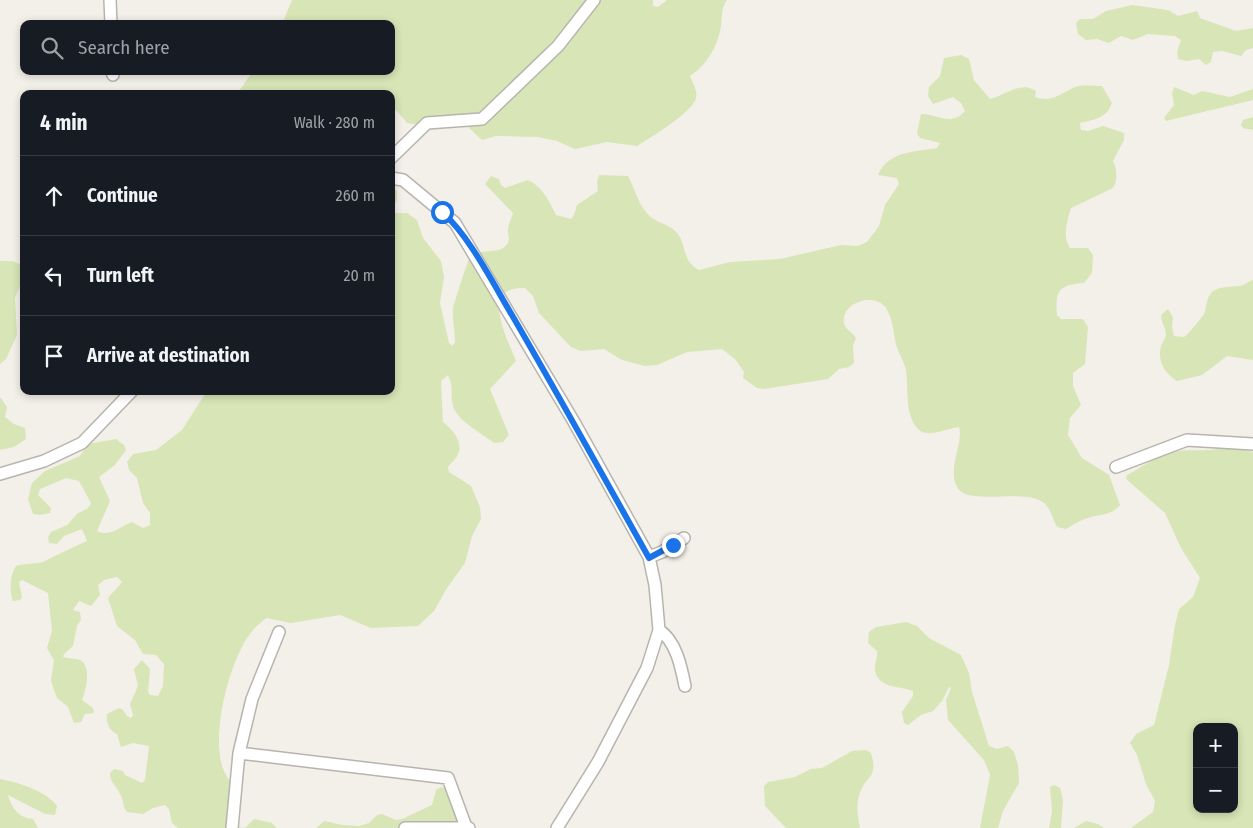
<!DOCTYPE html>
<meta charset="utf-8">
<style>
body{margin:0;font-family:"Fira Sans Condensed",sans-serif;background:#242831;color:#f1f3f6}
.controls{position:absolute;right:15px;bottom:15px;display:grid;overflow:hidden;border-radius:10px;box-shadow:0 2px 8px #0003}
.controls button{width:45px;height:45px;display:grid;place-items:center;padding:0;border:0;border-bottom:1px solid #363941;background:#171b24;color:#f1f3f6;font:25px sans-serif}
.stop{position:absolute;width:15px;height:15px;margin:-11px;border:4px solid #1a73e8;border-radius:50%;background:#fff}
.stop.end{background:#1a73e8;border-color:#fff;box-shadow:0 1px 5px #0008}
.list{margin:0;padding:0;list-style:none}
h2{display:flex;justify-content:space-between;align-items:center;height:65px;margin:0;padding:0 20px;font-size:21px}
h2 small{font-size:16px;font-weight:400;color:#9ea1a6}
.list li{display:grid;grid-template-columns:32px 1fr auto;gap:15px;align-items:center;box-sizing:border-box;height:80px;padding:0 20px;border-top:1px solid #363941}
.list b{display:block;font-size:19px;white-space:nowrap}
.list em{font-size:16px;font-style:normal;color:#9ea1a6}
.icon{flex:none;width:28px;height:28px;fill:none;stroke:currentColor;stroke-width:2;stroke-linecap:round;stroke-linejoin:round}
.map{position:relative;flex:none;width:1253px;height:828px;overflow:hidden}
.search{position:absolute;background:#171b24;box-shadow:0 2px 8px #0003;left:20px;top:20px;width:375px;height:55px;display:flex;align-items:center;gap:12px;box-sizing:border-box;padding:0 18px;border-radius:10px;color:#9ea1a6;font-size:19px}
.panel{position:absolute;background:#171b24;box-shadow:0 2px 8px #0003;left:20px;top:90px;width:375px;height:305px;border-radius:10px}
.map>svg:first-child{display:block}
.green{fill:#d8e5b6;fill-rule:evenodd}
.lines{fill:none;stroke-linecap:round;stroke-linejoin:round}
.minor-casing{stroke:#b7b4ae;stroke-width:14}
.minor{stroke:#fff;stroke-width:11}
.route{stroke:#1a73e8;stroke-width:6}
</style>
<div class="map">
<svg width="1253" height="828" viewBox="0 0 1253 828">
<rect width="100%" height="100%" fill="#f3f0e9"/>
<!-- green -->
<path class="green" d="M292 0H653V6L658 7 667 0H727C721 7 722 18 721 27 717 47 707 65 690 76 692 82 698 91 696 98 693 112 650 138 637 146L607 142 575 149 557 141 538 137 496 136 482 140 468 127H435L407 123 391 104V94H237L253 71H391V24H282Z
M1132 5 1168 10 1178 16 1197 11 1200 18 1236 31 1253 28V48L1246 50 1241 56 1222 51 1213 52 1211 62 1206 65 1199 59 1186 61 1178 59 1177 52 1181 40 1175 36 1148 34 1133 40 1121 36 1109 43 1097 39 1086 40 1078 34 1076 23 1080 19H1093L1106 11Z
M961 55 969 59 974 80 990 99C1005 96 1021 80 1036 91L1035 97C1051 103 1060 94 1073 88 1081 84 1094 86 1102 86L1112 103C1106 119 1095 119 1080 123L1081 130 1088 131 1103 126 1124 133V140L1113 161C1117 170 1118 179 1113 188L1071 208C1067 222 1062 235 1070 248H1088L1093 255 1092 273 1084 283C1059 285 1055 290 1057 315L1061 319H1083L1088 327 1085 364 1073 373V386L1081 405 1070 418 1068 435 1082 458 1109 475 1120 505C1111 516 1100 514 1088 518 1080 520 1073 525 1066 529L1057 527C1053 520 1051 509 1044 503 1025 487 967 507 957 487 947 468 964 442 959 427 947 428 928 439 918 429 904 414 909 389 906 370 904 362 900 355 897 348 893 334 894 321 886 308 875 292 841 302 844 323 845 330 853 332 856 338L853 346 854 363 849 367 839 369 828 379 764 389 757 388 743 378 744 372 735 359 722 349 687 352 657 365 645 366 622 360 604 349 581 351 571 347 539 313 533 296 525 288C479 286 507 338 516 361L490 389 509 435 503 442 494 443C482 433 458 422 453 406 450 395 454 388 448 375L441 381 443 422C451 428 464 442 458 454 457 458 451 463 448 467L449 472 471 486 480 507 481 519 472 536 465 563 447 588 434 611 418 626 371 628 340 615 291 623 266 618C262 622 257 625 254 629 230 654 207 743 226 775 229 781 236 787 240 793L238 827 245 828 254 819 272 823 277 828H178L172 823 169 809 165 805 153 808 143 814 127 812C122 806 124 800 120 794 116 785 110 783 110 773L114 769 123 771 125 775 142 783 145 780 149 746 133 743 121 747 117 734C109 731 106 722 107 714L119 708 123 710 127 716 131 718 133 715 130 704 138 686 134 669 142 660 150 669 148 692 150 695 158 696 163 686 164 664 156 655 143 654 135 640 117 626 108 598 122 582 117 577 104 580 98 585 100 595 91 606 79 601 73 610 80 612 81 620 77 626 73 646 64 654 63 657C69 659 75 658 80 660 92 666 86 690 82 700L93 708 94 713 85 714 81 722 74 723 68 707 57 698 54 690 51 680 54 660 47 648 52 631 48 593 22 580 19 582 22 597 20 600 13 601C9 592 10 574 16 566 23 563 39 564 43 562 58 554 72 548 87 541L82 529 64 536 57 544 49 543 48 537 51 532 67 525 77 514 88 508 91 503 79 481 66 478 40 489 38 495 51 508 50 513 40 515 33 514 28 499 32 483 45 471 80 456 88 444 116 439 124 445 126 450 115 465 99 477 110 501 97 531C110 538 122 525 132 522L143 528 150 525V513L143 503 137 478 129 470 127 462 133 454 156 450 182 430 207 391H391V187L397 191V200L393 207 394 213H407L417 220 423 238 441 261 444 277 440 303 449 343 452 346 455 342C455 332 452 318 453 308 454 304 468 259 470 257 481 247 500 256 508 243 510 239 508 236 508 231 508 226 511 219 513 213L485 184 491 176 499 179 501 185 505 188 528 180C543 187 549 201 556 215L571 219 574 215 577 205 598 191 597 182 599 175 628 176C634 187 638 203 646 212 656 225 671 222 680 237 686 250 684 262 699 270L730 262 780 259 841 245 858 246 867 242 879 226 885 205 899 184 897 178 878 175C888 151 914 152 937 148L940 143 920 138 917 133 921 114C938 114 951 127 965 111L961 103 953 97 933 104 928 96 929 87 940 76 944 58Z
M1174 87 1194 95 1202 91 1230 97 1253 89V100L1166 121 1164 118 1174 105 1172 93Z
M1253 117V130L1243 128 1241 125 1243 120Z
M0 261H12L20 264 24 276 15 298 17 335 6 359 0 364Z
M1253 280V360L1227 356 1202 375 1177 381C1165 374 1157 361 1161 346 1162 343 1165 339 1166 335 1166 328 1161 322 1161 315L1168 309 1173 317 1172 327 1174 336 1184 337C1188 335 1202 317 1204 314 1207 307 1206 298 1212 292 1220 286 1229 287 1239 286 1243 286 1248 282 1253 280Z
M0 397 7 407 5 417 14 424 25 428 26 439 14 447 0 450Z
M1227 446 1253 452V828H1131L1153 812 1155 801 1146 784 1137 755 1130 743 1136 734 1154 725 1169 665 1175 625 1179 609 1193 597 1200 578 1181 548 1165 513 1126 479 1127 475C1141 468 1154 457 1169 453 1188 447 1208 454 1227 446ZM1197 727H1234V809H1197Z
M906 622 917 626 929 638 961 655 969 673 972 692 989 746 997 749 1008 746 1014 752 1018 765 1019 783 1003 811 998 828H980L990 775 984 760 948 720 946 700 951 688 949 687 942 701 933 711 921 715 908 725 904 723 902 712 913 696V691C901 686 879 689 875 671 874 664 878 658 877 651L868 643 869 632 876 627Z
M866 750 871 753C879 780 865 774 859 796 856 807 858 817 860 828H786L765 806 764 786 768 782 795 777 811 769 822 768 852 751Z
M0 779C19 783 45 790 57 806L55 815 45 814 8 795C11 808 19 818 33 819L38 828H0Z
M1054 785 1060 788 1063 800 1061 828H1049L1052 812 1050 787Z
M441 787 447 789 459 828H316L324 821 342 825 359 826 369 823 377 815 382 814 396 820 402 819 432 805 436 790Z
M1086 821 1098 824 1104 828H1074Z"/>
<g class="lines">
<!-- minor casing -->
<g class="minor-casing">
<path id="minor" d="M110 0 111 24
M112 71 113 75
M391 158 427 123 482 119 558 46 594 0
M391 178 403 180 455 223 574 422 649 557 655 585 659 630 647 668 598 762 557 828
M1116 467 1187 440 1253 444
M0 474 44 461 82 443 132 391
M649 557 662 552 684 538
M659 630C676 641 681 666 685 686
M239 753 448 778 466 827
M232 828 239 753 252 699 279 632
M405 828H469"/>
</g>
<!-- minor -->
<use href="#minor" class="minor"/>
</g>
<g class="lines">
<!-- route -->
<path class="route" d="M442 212C470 236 496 289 516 322 561 400 605 479 649 558L673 545"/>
</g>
</svg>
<div class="controls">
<button>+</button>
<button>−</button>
</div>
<div class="stop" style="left:442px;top:212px"></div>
<div class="stop end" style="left:673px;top:545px"></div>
<div class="search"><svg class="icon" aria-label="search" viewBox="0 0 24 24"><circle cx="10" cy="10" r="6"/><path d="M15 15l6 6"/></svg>Search here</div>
<section class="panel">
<h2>4 min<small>Walk · 280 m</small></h2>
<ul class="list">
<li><svg class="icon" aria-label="ahead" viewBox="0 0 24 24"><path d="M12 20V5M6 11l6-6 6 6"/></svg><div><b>Continue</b></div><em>260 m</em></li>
<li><svg class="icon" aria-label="left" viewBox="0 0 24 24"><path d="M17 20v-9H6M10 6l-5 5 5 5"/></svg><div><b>Turn left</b></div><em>20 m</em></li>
<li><svg class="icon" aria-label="arrive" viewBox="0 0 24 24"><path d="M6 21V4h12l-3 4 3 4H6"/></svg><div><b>Arrive at destination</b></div></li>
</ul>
</section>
</div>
